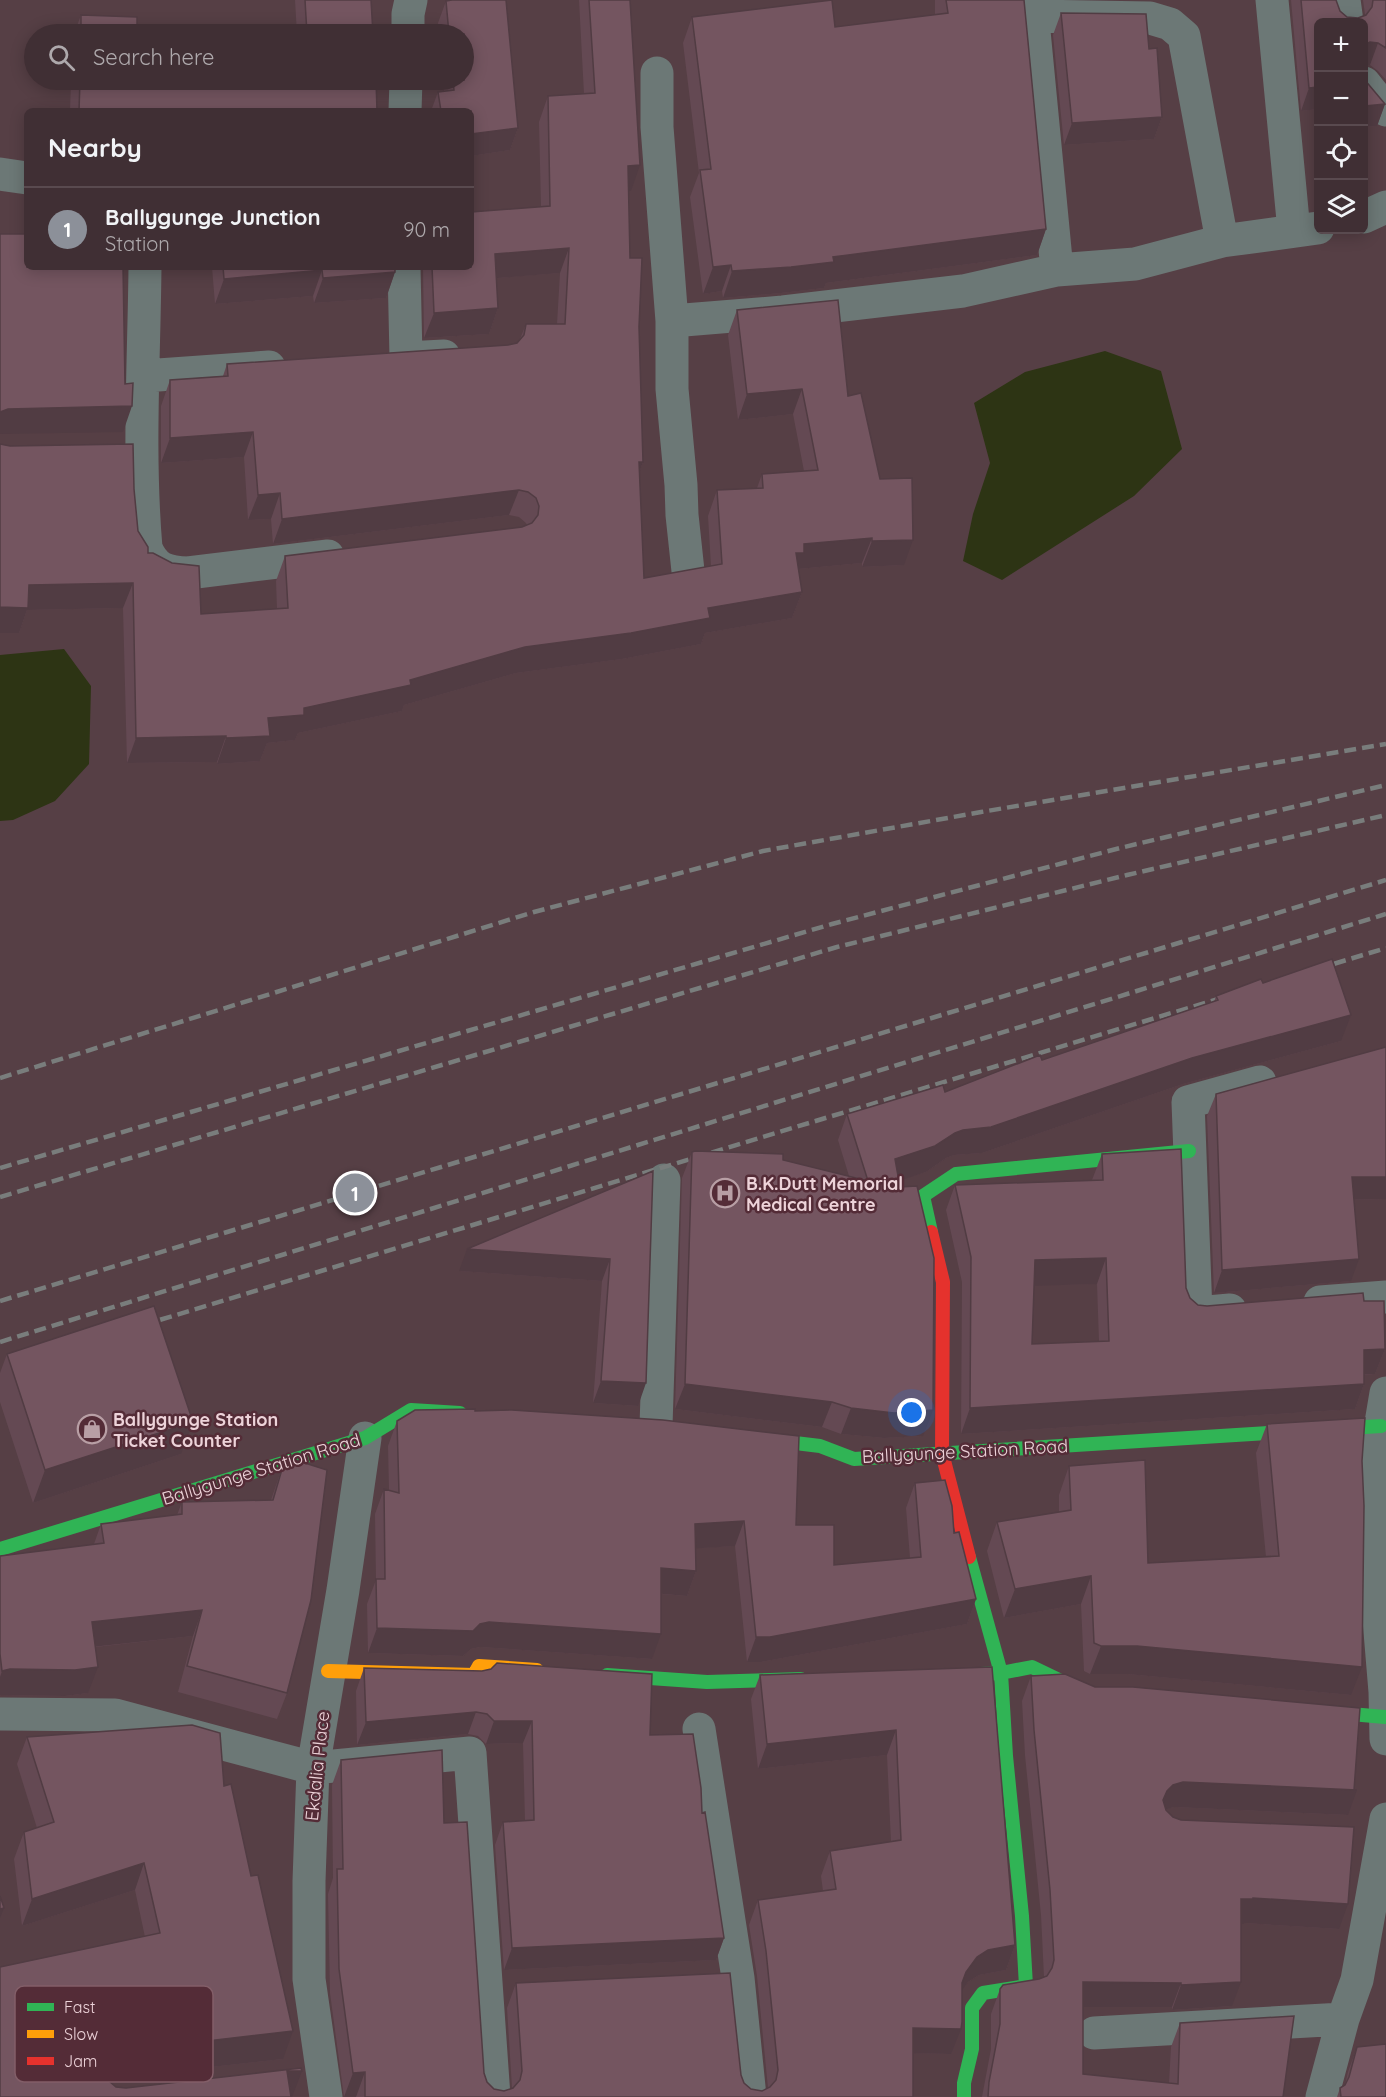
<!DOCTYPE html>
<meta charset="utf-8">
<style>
body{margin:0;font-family:Quicksand,sans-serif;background:#47373c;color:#f1f3f6}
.controls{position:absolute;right:18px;top:18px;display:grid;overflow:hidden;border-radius:9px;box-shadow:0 3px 15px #0003}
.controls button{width:54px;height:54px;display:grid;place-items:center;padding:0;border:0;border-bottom:2px solid #594a4f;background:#402f34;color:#f1f3f6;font:30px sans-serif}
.you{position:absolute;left:912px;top:1413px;width:21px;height:21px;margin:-15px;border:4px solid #fff;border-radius:50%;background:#1a73e8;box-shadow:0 0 0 9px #1a73e833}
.badge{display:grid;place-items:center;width:39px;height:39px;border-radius:50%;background:#8c9099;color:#fff;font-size:20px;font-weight:700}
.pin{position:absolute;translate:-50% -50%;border:3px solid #fff;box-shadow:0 2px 6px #0006}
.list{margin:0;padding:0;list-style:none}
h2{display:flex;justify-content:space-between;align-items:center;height:78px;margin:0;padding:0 24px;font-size:26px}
h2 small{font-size:20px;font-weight:400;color:#aea9ac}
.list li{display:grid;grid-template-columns:39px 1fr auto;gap:18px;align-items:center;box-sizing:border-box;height:84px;padding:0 24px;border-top:2px solid #594a4f}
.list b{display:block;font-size:22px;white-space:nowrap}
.list p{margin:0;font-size:20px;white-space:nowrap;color:#aea9ac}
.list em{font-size:20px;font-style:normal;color:#aea9ac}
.icon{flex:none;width:33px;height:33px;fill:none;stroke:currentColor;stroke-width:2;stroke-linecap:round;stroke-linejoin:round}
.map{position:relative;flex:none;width:1386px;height:2097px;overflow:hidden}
.search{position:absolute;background:#402f34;box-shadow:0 3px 15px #0003;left:24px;top:24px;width:450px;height:66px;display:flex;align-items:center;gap:15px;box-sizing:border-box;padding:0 21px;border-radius:33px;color:#aea9ac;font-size:22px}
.panel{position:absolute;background:#402f34;box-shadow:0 3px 15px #0003;left:24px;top:108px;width:450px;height:162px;border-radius:9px}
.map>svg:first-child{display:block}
.water{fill:#2d3414}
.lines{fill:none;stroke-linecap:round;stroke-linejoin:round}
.street{stroke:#6c7876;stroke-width:33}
.fast{stroke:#30b455;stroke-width:14}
.slow{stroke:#ff9f0a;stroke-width:14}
.jam{stroke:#e5322d;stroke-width:14}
.rail{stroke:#797d7c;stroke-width:4.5;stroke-dasharray:12 6;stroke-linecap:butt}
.wall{fill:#644953;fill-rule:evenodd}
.shaded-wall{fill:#513c43}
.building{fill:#745560;stroke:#513c43;stroke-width:1.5;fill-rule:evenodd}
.labels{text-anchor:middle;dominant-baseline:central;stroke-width:5;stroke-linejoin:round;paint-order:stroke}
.poi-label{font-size:18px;font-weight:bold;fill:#edd3d9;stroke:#542c37;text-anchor:start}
.street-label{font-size:18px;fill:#edd3d9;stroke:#542c37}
.key{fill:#542c37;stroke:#825e68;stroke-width:1.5}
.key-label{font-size:16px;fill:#edd3d9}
</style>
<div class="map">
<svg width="1386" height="2097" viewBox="0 0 1386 2097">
<rect width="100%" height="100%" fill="#563f45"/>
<!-- water -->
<path class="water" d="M1105 351 1161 371 1182 449 1134 496 1002 580 963 561 973 514 990 463 974 403 1025 372Z
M64 649 91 686 89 764 55 801 13 820 0 821V655Z"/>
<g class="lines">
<!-- street -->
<path class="street" d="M1272 0 1294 231
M1344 0 1347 22
M1032 16 1150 18 1170 24 1184 36 1222 241
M408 34V14L411 0
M657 73V127L672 321V389L681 485 682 515 688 571
M1364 83 1386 110
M405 111 406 80
M0 174 27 178
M1364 217 1386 207
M145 267C144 361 138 455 146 548 155 569 166 572 188 573L328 556
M404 267 406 358 444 356
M1057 270 1135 264 1222 241 1318 228
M672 321 783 312 963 291 1057 270 1031 0
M144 376 269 367
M1320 1302 1386 1297
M1230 1310 1196 1313 1188 1102 1260 1082
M1386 1393 1370 1489 1372 1535 1385 1692 1386 1739
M656 1426 664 1180
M0 1714 115 1715 313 1768 470 1753 494 2097
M699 1729 738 1978 750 2097
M1094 2033 1343 2019
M326 2097 309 1979V1881L313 1768 343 1590 365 1438
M1322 2097 1343 2019 1357 1980 1386 1819"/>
<!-- fast -->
<path class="fast" d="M931 1232 923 1196 956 1174 1189 1151
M753 1438 820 1446 854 1459 1381 1426
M0 1549 365 1438 411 1410 460 1413
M981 1674 1001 1673 1032 1667 1086 1693H1091
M607 1675 707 1682 801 1679
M1316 1711 1385 1717
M964 2097V2083L972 2049V2008L983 1993 1026 1986 1022 1916 1006 1756 1001 1673 969 1557"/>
<!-- slow -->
<path class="slow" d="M328 1671 474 1675 479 1666 537 1670"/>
<!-- jam -->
<path class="jam" d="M931 1232 943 1282 942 1453 969 1557"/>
<!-- rail -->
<path class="rail" d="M1317 969 1386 948
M0 1078 534 912 763 851 981 812 1386 744
M0 1168 832 924 1120 848 1386 785
M0 1197 837 947 1127 875 1386 815
M0 1301 1386 880
M143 1325 1231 995
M0 1342 1386 914"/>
</g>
<!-- wall -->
<path class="wall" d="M295 0H371L373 34H297Z
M452 0H506L518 128 510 150 471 156V111H431L438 92 444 91 443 80H464V34H439L438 23 446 1Z
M579 0H630L631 191H629L630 258 639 327 643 462 639 473 644 578 711 566 708 516 717 490 757 488 762 474 804 471 793 414 738 420 728 335 737 310 848 396 880 479 904 565 862 567V563L798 569 802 592 792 618 705 633 701 644 622 659 516 673 404 705 402 711 298 733 295 740 267 743 260 761 217 764V762L127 763 123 608 27 610 19 633H0V444L134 489 138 531 148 553 201 614 277 609 276 581 285 556 522 527 527 525 526 523 519 517 509 515 273 544 271 519 248 520 244 457 161 463V406L170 380 223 376 227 364 508 345 517 343 520 339 526 324H557L560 273 496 278 498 308 489 334 424 338 423 267H471L541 207 539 122 548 96 584 94Z
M935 0H1024L1046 229 1037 255 826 283 824 288 781 293 723 298 722 291 703 294 690 197 699 173 683 43 692 17 835 27 935 15Z
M1291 0H1336L1340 11 1347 17 1358 18 1365 15 1363 0H1386V80L1378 71 1370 65H1364V22H1318V109L1301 111Z
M1061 13 1149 49 1162 117 1154 139 1064 145 1053 35Z
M81 15 137 34H74Z
M1364 79 1385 104 1377 126 1364 127Z
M71 80H376L377 111H70Z
M212 267H395V272L386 298 314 303 313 296 215 304Z
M1263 983 1341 1041 1183 1084 982 1153 954 1155 946 1158 926 1172 899 1180 923 1436 884 1438 841 1434 822 1427 675 1409 682 1178 692 1152 783 1160 849 1176 838 1140 847 1114 945 1092 1214 1002 1216 996Z
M1386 1047V1199L1354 1200 1351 1281 1214 1293 1207 1116 1216 1094Z
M1102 1154 1186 1288 1190 1298 1198 1305 1207 1306 1364 1301 1385 1349 1375 1374 1364 1375V1384L1355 1409 961 1434 962 1282 946 1210 955 1185 1092 1180ZM1097 1284 1099 1341 1032 1344 1034 1285Z
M653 1171 638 1406 593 1403 602 1281 459 1271Z
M7 1354 181 1454 33 1503 0 1402V1373Z
M475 1411 796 1525 834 1565 910 1558 906 1508 915 1483 954 1533 976 1599 967 1624 761 1662H747L735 1546 696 1548V1571L687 1596 661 1594 652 1659 480 1647 471 1649 463 1656 368 1653 367 1604 376 1580 375 1514 384 1489 389 1490 388 1446 397 1421Z
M1267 1424 1362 1461 1351 1695 1127 1674H1090L1084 1671 1081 1604 1004 1618 987 1551 997 1522 1059 1512V1495L1069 1466 1148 1563 1266 1557 1256 1453Z
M285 1459 287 1693 277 1719 178 1692 193 1636 95 1647 88 1693 65 1696 0 1695V1556L94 1544 101 1524 177 1515 182 1502 271 1500Z
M992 1667 1015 1945 1006 1970 979 1975 968 1982 962 1989 951 2054 913 2053V2097H344L330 1993 328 1894 333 1878 332 1785 341 1760 444 1823 484 2073 487 2082 494 2089 504 2091 512 2088 507 2008 516 1983 741 2075 744 2083 751 2089 762 2091 768 2088 757 1976 749 1925 758 1900 823 1891 821 1876 830 1851 891 1842 887 1755 758 1769 751 1699 760 1675Z
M364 1668 650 1735 702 1813 724 1938 716 1960 504 1970 495 1845 503 1822 525 1821 523 1743 486 1744 478 1736 468 1734 357 1745 356 1691Z
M1031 1676 1348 1815 1174 1807 1166 1809 1173 1817 1339 1929 1244 1923V1924H1241L1232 2006 1172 2010V2007H1083V2074L1169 2083 1171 2047 1180 2023 1283 2097H982L991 2049V2014L1000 1989 1039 1979 1044 1977 1041 1915 1025 1755 1022 1701Z
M27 1737 224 1786 283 2059 112 2078 108 2080 109 2081 116 2087 126 2088 0 2097 145 1937 135 1890 22 1926 14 1859 24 1832 37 1828 17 1764Z
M1357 2047 1386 2097H1337L1340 2088 1345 2085 1348 2072Z"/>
<!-- shaded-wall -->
<path class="shaded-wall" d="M1370 42 1378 43 1370 65H1364V45Z
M1318 87V109L1301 111 1309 88Z
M1385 104 1377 126 1364 127V111L1365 106Z
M1162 117 1154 139 1064 145 1072 123Z
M518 128 510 150 471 156V134Z
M640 165 631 191H619L628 166Z
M1046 229 1037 255 826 283 824 288 781 293 723 298 732 271 833 257Z
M569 248 560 273 485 279 495 254Z
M731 265 722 291 703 294 713 267Z
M322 270 313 296 215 304 224 279Z
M395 272 386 298 314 303 323 278Z
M498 308 489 334 424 338 434 313Z
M802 389 793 414 738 420 747 394Z
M132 406 123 432 0 434V412L8 409Z
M253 432 244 457 161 463 170 438Z
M639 462H643L634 487Z
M519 490 509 515 273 544 282 519Z
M280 493 271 519 248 520 258 495Z
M872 538 862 563 798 569 795 578 796 553 804 544Z
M913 540 904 565 862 567 872 541Z
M133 583 123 608 27 610 19 633H0V607L29 585Z
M802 592 792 618 705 633 701 644 622 659 516 673 404 705 402 711 298 733 295 740 267 743 260 761 217 764 226 738 268 718 410 680 525 647 708 608Z
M226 736 217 762 127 763 136 738Z
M1351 1015 1341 1041 1183 1084 982 1153 954 1155 946 1158 926 1172 886 1185 895 1159 955 1133 1192 1058Z
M1352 1177H1386V1199L1344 1200Z
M868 1182 859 1208 851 1189Z
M467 1249 610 1259 602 1281 459 1271Z
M1106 1258 1097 1284 1026 1286 1035 1260Z
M1359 1259 1351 1281 1214 1293 1222 1270Z
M1385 1349 1375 1374 1355 1375 1364 1350Z
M601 1381 646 1383 638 1406 593 1403Z
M685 1384 832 1402 822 1427 675 1409Z
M1364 1384 1355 1409 961 1434 970 1408Z
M851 1408 933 1410 923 1436 884 1438 841 1434Z
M193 1422 181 1454 33 1503 45 1470Z
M744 1521 735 1546 686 1549 695 1524Z
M661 1568 696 1571 687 1596 652 1593Z
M1091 1576 1081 1604 1004 1618 1015 1589Z
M976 1599 967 1624 761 1662H747L756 1637Z
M202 1610 193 1636 82 1648 92 1622Z
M489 1622 661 1634 652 1659 480 1647 471 1649 463 1656 368 1653 377 1628 480 1624Z
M1101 1646H1137L1362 1667 1351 1695 1127 1674H1090Z
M98 1667 88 1693 65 1696 0 1695V1677L2 1671 10 1669Z
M476 1712 468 1734 357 1745 366 1722Z
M494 1721H532L523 1743 486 1744Z
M896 1730 887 1755 758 1769 767 1744Z
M1183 1782 1357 1790 1348 1815 1174 1807 1164 1810 1158 1815 1167 1791 1173 1785Z
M144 1863 135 1890 22 1926 32 1899Z
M1253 1898 1348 1904 1339 1929 1244 1923V1924H1232L1241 1899Z
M4 1908 0 1918V1909Z
M724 1938 716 1960 504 1970 512 1948Z
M1015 1945 1006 1970 979 1975 968 1982 957 1997 966 1972 977 1957 988 1950Z
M1083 1982 1181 1983 1172 2007H1074Z
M1241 1982 1232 2006 1172 2010 1181 1985Z
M913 2028 961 2029 951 2054 904 2053Z
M293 2031 283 2059 112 2078 103 2082 107 2062 113 2054 122 2051Z
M287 2071H302L292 2097H278Z
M365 2072 356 2097H344L353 2073Z"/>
<!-- building -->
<path class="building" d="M305 0H371L373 34H307Z
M452 0H506L518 128 471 134V111H441L438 92 454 90 453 80H464V34H449L446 1Z
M589 0H630L640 165 628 166 630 258H642L639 327 643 462H639L644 578 722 564 717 490 763 488 762 474 818 470 802 389 747 394 737 310 838 300 848 396 861 393 880 479 912 478 913 540 872 541V538L804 544V553H796L802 592 708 608 710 618 631 633 525 647 410 680 411 685 304 708V715L268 718 270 736 226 738V736L136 738 133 583 29 585 28 608 0 607V444L10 446 133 444 134 489 138 531 148 547V553H153L172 563 199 566 201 614 288 608 285 556 522 527 532 523 538 515 539 506 536 498 528 492 519 490 282 519 280 493 258 495 253 432 170 438V380L228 376 227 364 508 345 517 343 524 335 526 324H565L569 248 495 254 498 308 434 313 432 267H471V212L550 206 548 96 595 93Z
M832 0 835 27 948 13 946 0H1024L1046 229 833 257 834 262 791 267 732 271 731 265 713 267 700 170 711 169 692 17Z
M1301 0H1336L1340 11 1347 17 1358 18 1366 15 1372 7 1373 0H1386V48L1378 43 1370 42 1364 45V22H1318V87L1309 88Z
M1061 13 1146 14 1149 49 1157 48 1162 117 1072 123Z
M81 15 137 17V34H81Z
M1364 79 1385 104 1365 106Z
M80 80H376L377 111H79Z
M0 234H27V267H123L125 384 133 383 132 406 8 409 0 412Z
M223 267H395V272L323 278 322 270 224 279Z
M1332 959 1351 1015 1192 1058 991 1127 963 1130 955 1133 935 1146 895 1159 900 1187 917 1186 934 1258 933 1410 894 1413 851 1408 832 1402 685 1384 692 1152 695 1151 783 1154V1160L868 1181 847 1114 943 1085 945 1092 1040 1055 1042 1060 1218 1000 1216 996 1261 979 1263 983ZM868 1182 870 1188 851 1189Z
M1386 1047V1177H1352L1359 1259 1222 1270 1216 1094Z
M1181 1149 1186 1288 1190 1298 1198 1305 1207 1306 1363 1293 1364 1301H1384L1385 1349 1364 1350V1384L970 1408 971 1257 955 1185 1103 1180 1102 1154ZM1106 1258 1109 1341 1032 1344 1035 1260Z
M653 1171 646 1383 601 1381 610 1259 467 1249Z
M154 1306 193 1422 45 1470 7 1354Z
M475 1409V1411L512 1410 663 1420 799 1436 796 1525H834V1565L921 1557 915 1483 945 1480 952 1506 954 1533 959 1532 976 1599 770 1637H756L744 1521 695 1524 696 1571 661 1568V1634L489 1622 480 1624 473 1631 377 1628 376 1579H385L384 1489 399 1493 397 1421 415 1410Z
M1365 1418 1362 1461 1364 1506 1362 1667 1137 1646H1101L1094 1643 1091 1576 1015 1589 997 1522 1071 1510 1069 1466 1145 1460 1148 1563 1279 1556 1267 1424Z
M289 1458 327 1470 311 1600 287 1693 187 1666 202 1610 92 1622 98 1667 75 1670 10 1669 2 1671 0 1654V1556L104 1543 101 1524 182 1514V1502L273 1500 285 1459Z
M497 1663 652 1674 650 1735 693 1734 701 1788 702 1813 705 1812 724 1938 512 1948 503 1822 534 1820 532 1721H494L487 1714 476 1712 366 1722 364 1668 482 1671 491 1669Z
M992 1667 1015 1945 988 1950 977 1957 966 1972 962 1983V2022L961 2029 913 2028V2097H365V2072L353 2073 339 1969 337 1869H343L341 1760 442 1750 444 1823 467 1822 484 2073 487 2082 494 2089 504 2091 513 2088 520 2080 522 2071 516 1983 730 1973 741 2075 744 2083 751 2089 762 2091 770 2087 776 2080 778 2070 766 1951 758 1900 836 1889 830 1851 901 1840 896 1730 767 1744 760 1675Z
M1065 1674 1095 1687H1133L1360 1708 1354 1790H1357L1183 1782 1173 1785 1167 1791 1163 1800 1166 1810 1173 1817 1181 1820 1354 1827 1348 1904 1253 1898V1899H1241V1982L1181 1985V1983L1083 1982V2074L1178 2084 1180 2023 1294 2016 1283 2097H988L989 2082 1000 2024V1989L1003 1985 1039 1979 1047 1976 1052 1968 1054 1960 1050 1890 1034 1730 1031 1676Z
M192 1725 220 1733 224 1786 231 1784 251 1876 258 1875 293 2031 122 2051 113 2054 107 2062 105 2073 109 2081 116 2087 126 2088 301 2068 302 2071H287L291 2097H0V1967L160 1933 144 1863 32 1899 24 1832 54 1822 27 1737Z
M0 1896 4 1908 0 1909Z
M1386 2044V2097H1341L1340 2088 1345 2085 1349 2077 1357 2047Z"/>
<!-- icons -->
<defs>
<g id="hospital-ring" transform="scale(1.5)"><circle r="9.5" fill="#542c37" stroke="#b89fa5" stroke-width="1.5"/><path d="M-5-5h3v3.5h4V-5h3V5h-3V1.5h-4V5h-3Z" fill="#b89fa5"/></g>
<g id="shop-ring" transform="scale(1.5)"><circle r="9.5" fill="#542c37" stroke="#b89fa5" stroke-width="1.5"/><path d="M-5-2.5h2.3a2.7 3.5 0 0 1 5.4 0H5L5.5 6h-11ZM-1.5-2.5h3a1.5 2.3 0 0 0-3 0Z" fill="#b89fa5"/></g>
</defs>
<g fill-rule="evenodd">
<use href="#hospital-ring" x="725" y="1193"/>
<use href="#shop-ring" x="92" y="1429"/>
</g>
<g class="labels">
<!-- poi labels -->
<g class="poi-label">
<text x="746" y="1183">B.K.Dutt Memorial<tspan x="746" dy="21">Medical Centre</tspan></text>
<text x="113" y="1419">Ballygunge Station<tspan x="113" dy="21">Ticket Counter</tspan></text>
</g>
<!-- street labels -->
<g class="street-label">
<text transform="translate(965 1451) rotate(-3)">Ballygunge Station Road</text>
<text transform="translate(261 1469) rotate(-17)">Ballygunge Station Road</text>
<text transform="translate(317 1766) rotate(-84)">Ekdalia Place</text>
</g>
</g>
<!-- legend -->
<rect x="15" y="1986" width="198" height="96" rx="9" class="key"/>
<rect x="27" y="2003" width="27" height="8" fill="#30b455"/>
<rect x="27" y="2030" width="27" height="8" fill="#ff9f0a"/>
<rect x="27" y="2057" width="27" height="8" fill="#e5322d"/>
<g class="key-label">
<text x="64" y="2013">Fast</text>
<text x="64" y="2040">Slow</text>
<text x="64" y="2067">Jam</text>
</g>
</svg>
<div class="controls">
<button>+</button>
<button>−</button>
<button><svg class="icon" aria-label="locate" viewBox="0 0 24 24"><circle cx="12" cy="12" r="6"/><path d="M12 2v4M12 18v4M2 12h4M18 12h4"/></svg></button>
<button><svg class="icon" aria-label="layers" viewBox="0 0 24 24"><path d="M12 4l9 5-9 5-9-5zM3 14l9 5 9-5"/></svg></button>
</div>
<div class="you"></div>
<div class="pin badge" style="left:355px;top:1193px">1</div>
<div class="search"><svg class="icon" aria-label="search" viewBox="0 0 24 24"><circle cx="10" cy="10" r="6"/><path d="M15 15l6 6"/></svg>Search here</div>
<section class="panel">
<h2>Nearby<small></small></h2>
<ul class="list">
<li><span class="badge">1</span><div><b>Ballygunge Junction</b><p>Station</p></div><em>90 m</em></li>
</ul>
</section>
</div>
